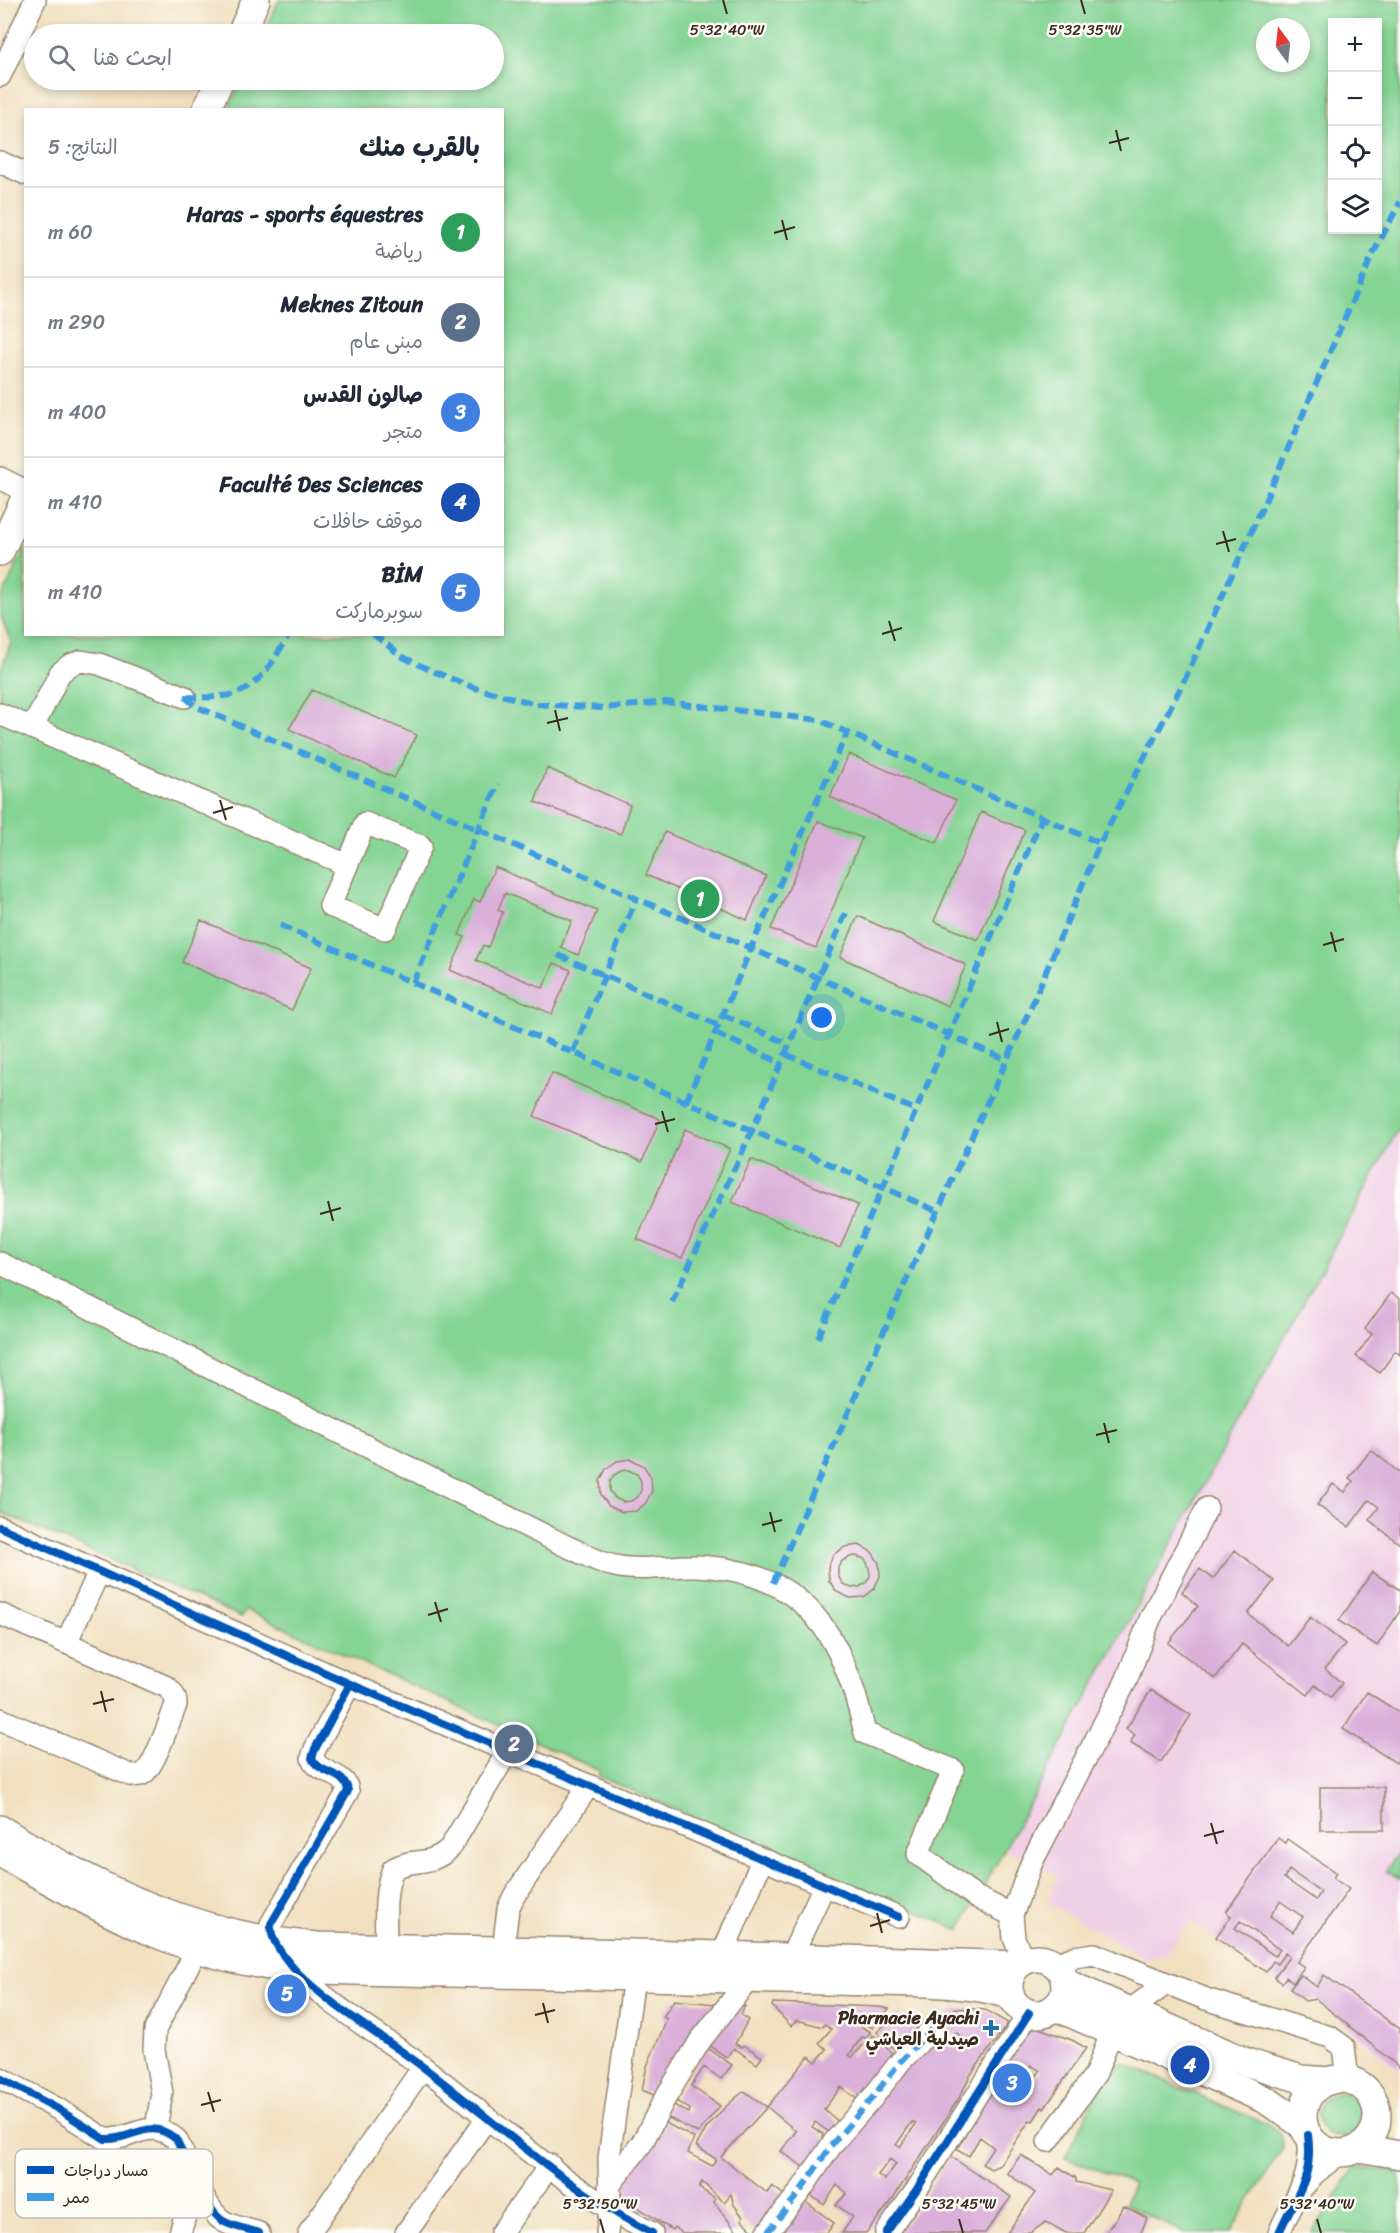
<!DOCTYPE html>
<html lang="ar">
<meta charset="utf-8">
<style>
body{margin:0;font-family:Sriracha,"Playpen Sans Arabic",sans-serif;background:#f2f2f3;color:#1f2937;direction:rtl}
.controls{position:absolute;right:18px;top:18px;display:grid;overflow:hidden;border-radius:0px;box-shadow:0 3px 9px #0003}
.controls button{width:54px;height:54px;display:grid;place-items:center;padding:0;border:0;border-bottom:2px solid #e0e1e3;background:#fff;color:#1f2937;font:30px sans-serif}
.compass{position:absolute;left:1256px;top:18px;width:54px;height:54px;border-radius:50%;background:#fff;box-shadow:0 3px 9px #0003;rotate:345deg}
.you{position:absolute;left:822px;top:1018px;width:21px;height:21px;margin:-15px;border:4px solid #fff;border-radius:50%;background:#1a73e8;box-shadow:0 0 0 9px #1a73e833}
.badge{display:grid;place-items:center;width:39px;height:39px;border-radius:50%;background:#1f6fb2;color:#fff;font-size:20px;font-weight:700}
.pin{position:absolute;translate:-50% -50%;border:3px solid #fff;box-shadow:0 2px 6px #0006}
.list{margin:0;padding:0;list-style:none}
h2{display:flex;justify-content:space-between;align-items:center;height:78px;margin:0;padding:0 24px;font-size:26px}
h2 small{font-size:20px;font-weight:400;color:#747a83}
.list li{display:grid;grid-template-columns:39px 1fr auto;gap:18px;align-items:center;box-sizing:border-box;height:90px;padding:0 24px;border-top:2px solid #e0e1e3}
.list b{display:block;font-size:22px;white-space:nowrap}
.list p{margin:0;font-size:20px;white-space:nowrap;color:#747a83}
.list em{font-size:20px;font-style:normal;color:#747a83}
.icon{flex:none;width:33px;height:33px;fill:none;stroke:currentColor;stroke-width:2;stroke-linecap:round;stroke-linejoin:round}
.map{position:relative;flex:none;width:1400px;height:2233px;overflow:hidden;direction:ltr}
.search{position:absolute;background:#fff;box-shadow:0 3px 9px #0003;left:24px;top:24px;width:480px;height:66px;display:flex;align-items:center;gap:15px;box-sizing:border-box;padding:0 21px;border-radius:33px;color:#747a83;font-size:22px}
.panel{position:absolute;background:#fff;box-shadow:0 3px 9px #0003;left:24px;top:108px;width:480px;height:528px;border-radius:0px;direction:rtl}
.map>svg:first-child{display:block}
.built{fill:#f0d0e5}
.green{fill:#84d494;stroke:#607f59;stroke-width:1.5;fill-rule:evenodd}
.building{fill:#daafd9;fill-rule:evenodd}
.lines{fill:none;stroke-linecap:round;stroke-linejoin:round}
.minor-casing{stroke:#96856f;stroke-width:24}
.major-casing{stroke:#96856f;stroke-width:30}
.minor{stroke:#fff;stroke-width:21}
.major{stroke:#fff;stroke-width:27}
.quiet{stroke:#3f9ce0;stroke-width:6;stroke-dasharray:12 6;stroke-linecap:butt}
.cycleway-casing{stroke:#fdfcf7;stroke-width:11}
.cycleway{stroke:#0057b8;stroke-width:8}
.ticks{fill:none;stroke:#3b2a1e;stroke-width:2}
.poi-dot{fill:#1f6fb2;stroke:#fdfcf7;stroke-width:2}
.labels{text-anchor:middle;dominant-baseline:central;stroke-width:5;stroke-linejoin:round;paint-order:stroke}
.poi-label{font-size:18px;font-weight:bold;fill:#3b2a1e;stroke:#fdfcf7;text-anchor:end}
.key{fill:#fdfcf7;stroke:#c3bdb6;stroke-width:1.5}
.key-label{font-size:16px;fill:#3b2a1e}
.ticks-label{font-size:15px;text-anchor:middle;fill:#3b2a1e;stroke:#fdfcf7;stroke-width:5;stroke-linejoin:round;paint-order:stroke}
</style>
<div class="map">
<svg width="1400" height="2233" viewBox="0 0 1400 2233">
<rect width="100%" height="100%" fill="#fdfcf7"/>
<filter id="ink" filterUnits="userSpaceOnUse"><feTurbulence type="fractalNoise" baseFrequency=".0167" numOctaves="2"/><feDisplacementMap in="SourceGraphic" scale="12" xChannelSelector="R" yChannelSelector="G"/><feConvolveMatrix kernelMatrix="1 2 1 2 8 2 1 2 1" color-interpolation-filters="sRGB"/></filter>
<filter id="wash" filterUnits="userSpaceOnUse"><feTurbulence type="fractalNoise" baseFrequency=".008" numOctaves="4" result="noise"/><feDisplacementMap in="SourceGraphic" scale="24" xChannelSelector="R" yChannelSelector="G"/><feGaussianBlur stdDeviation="1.35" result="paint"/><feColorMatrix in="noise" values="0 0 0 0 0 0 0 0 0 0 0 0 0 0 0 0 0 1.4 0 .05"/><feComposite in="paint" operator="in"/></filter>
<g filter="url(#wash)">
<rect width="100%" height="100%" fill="#f1e0c0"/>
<!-- built -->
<path class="built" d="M1400 1126V2072L1316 2000 1305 2002 1191 1921 1166 1954 1145 1959 1048 1903 1058 1875 1004 1848Z"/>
<!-- green -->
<path class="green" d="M279 0H1400V1126L960 1930 598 1776 600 1771 246 1610 242 1617 0 1512V671L11 643 0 614V602L25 547 26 634H502V110L228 109 242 80H494V34H263ZM1332 22H1378V230H1332ZM1265 27H1301V63H1265Z
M1400 1850V1880L1386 1871Z
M1114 2059 1264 2123C1276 2129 1284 2134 1282 2149L1230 2233H1184L1125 2204 1134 2183 1065 2158Z
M1318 2115a22 22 0 1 1 44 0a22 22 0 1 1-44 0Z
M1356 2166 1400 2173V2233H1312Z"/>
<g id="blocks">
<!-- building -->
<path class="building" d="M312 690 417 735 394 778 289 729Z
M849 754 956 800 937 843 830 797Z
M547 768 630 805 621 834 535 802Z
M981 812 1025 830 978 940 934 921Z
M818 821 862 838 816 948 771 929Z
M665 832 766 876 747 920 646 875Z
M495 867 597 911 578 955 561 947 572 921 505 893 498 910 503 912 488 947 483 945 476 960 543 988 554 963 571 970 552 1014 450 970 465 937 459 935 474 899 480 902Z
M858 916 966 965 948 1006 840 957Z
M201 920 311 968 292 1010 182 962Z
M552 1073 660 1119 642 1162 534 1116Z
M685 1129 730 1149 682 1258 637 1239Z
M751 1159 858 1205 840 1248 732 1202Z
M1391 1293 1400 1299V1355L1395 1351 1380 1373 1356 1356 1372 1334 1365 1329Z
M1371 1450 1400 1473V1544L1369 1520 1379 1507 1369 1500 1349 1527 1317 1505 1333 1484 1345 1492 1353 1481 1349 1478Z
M631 1459 644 1466 651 1477 652 1491 646 1503 636 1511 622 1512 609 1506 601 1495 600 1481 606 1469 617 1461ZM628 1470 637 1474 641 1481V1490L638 1497 631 1501 623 1502 615 1498 610 1491V1482L614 1475 621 1471Z
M859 1545 872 1552 879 1563 880 1576 874 1589 864 1597 850 1598 837 1592 829 1581 828 1567 833 1555 845 1547ZM856 1556 865 1559 869 1567 870 1576 866 1583 859 1587 851 1588 843 1584 838 1576V1567L842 1561 849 1557Z
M1235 1550 1274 1581 1248 1614 1288 1646 1310 1617 1345 1644 1325 1669 1342 1683 1331 1697 1315 1685 1308 1695 1242 1644 1215 1679 1168 1643 1198 1606 1182 1592 1200 1569 1213 1579Z
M1372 1572 1400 1590V1611L1377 1646 1339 1621Z
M1151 1690 1191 1715 1161 1762 1130 1743 1135 1735 1126 1729Z
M1367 1692 1400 1713V1756L1396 1763 1343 1729Z
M1320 1787H1384V1830H1320Z
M1278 1838 1285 1843 1287 1839 1336 1873 1333 1878 1349 1889 1297 1962 1304 1967 1293 1983 1286 1977 1282 1983 1274 1977 1289 1957 1285 1953 1277 1964 1273 1961 1266 1972 1216 1937 1231 1916 1226 1912ZM1289 1870 1321 1892 1316 1900 1284 1878ZM1280 1901 1303 1917 1293 1932 1270 1916ZM1240 1921 1280 1950 1275 1956 1235 1928Z
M1301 1975 1317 1987 1324 1975 1400 2029V2068L1316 1999 1305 2001 1290 1989Z
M674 2000 716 2004 678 2057 656 2096 642 2090 647 2066 667 2019 663 2017Z
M773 2003 879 2007 889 2009 873 2028 851 2016 849 2020 871 2032 865 2038 862 2037 849 2055 852 2057 873 2035 892 2053 890 2056 896 2060 862 2103 841 2087 824 2109 841 2124 833 2135 815 2122 812 2127 823 2134 822 2137 828 2142 809 2171 781 2151 796 2131 767 2107 721 2157 767 2193 772 2186 788 2198 762 2233H756L742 2220 743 2217 734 2205 731 2194 724 2202 702 2182 699 2188 715 2198 714 2202 738 2233H683L674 2227 672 2230 619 2195 621 2185 655 2136 658 2137 664 2122 694 2138 688 2153 712 2166 716 2159 696 2146 706 2129 724 2108 744 2091 767 2107 809 2056 816 2062 827 2049 819 2043 831 2029 825 2024 823 2027 797 2020 791 2026 772 2006Z
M736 2006H745L741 2015 748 2020 735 2044 742 2047 744 2045 762 2057 757 2064 734 2048 727 2058 707 2043Z
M955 2008 985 2010 1008 2023 970 2076 959 2098 890 2203 866 2233H842L853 2217 836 2205 847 2193 837 2185 824 2205 805 2191 937 2025ZM956 2032 963 2039 957 2046 950 2039ZM912 2122 916 2124 900 2147 896 2145ZM890 2159 896 2164 885 2180 878 2175Z
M897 2014 923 2031 899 2054 877 2032Z
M1033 2026 1072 2040 1086 2048 1044 2109 1042 2107 1033 2121 1030 2120 1000 2165 991 2169 982 2164 993 2147 980 2137 969 2156 957 2149 969 2128 967 2127ZM1031 2065 1040 2071 1032 2082 1023 2075ZM1013 2086 1025 2094 1020 2101 1008 2093Z
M706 2047 732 2065 721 2079 704 2067 691 2086 720 2106 698 2133 665 2116 670 2103 689 2113 690 2109 674 2100Z
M1021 2155 1053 2175 1059 2167 1076 2178V2182L1111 2190 1084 2233H1066L1046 2222 1030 2233H1007L1035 2193 1007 2173Z
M950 2156 1011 2197 985 2233H898L919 2206Z
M799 2197 834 2223 827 2233H772Z
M1124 2206 1147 2218 1141 2233H1106Z"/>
</g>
</g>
<g filter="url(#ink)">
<use href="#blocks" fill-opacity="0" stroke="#96856f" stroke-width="1.5"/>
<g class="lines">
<!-- minor casing -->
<g class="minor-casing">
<path id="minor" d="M0 76 35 0
M0 162 26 174
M0 478 26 491
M0 714 347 865
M33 727 60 673 70 665 81 661 99 664 185 697
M365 823 421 846 385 929 330 906Z
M0 1263 568 1547C583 1553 599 1563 615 1566 641 1572 671 1565 697 1566 806 1571 843 1635 865 1733L953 1770 918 1854 976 1897 1012 1915
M0 1527 350 1684 899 1917
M0 1614 167 1687C173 1693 176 1696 176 1705 170 1719 155 1765 144 1773 140 1776 135 1776 130 1775L0 1719
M66 1643 99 1572
M350 1684 315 1749 312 1758C318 1774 346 1772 348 1791L271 1924C269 1940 286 1960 296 1971 334 2009 381 2035 423 2067 498 2124 569 2191 652 2233
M386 1948C386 1923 383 1892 393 1869 413 1857 429 1868 450 1848L508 1751
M503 1950 508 1909 514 1896 589 1785
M722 1955 762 1860
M791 1957 824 1886
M1024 1961 1014 1938 1012 1915 1032 1862 1126 1681 1150 1619 1207 1508
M1055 1964 1074 1957 1094 1954 1206 1999 1330 2037 1344 2047 1348 2080
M1130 2010 1166 1984
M0 2078 58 2109 105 2139C133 2141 148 2116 176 2139 186 2158 205 2210 223 2221 233 2227 248 2229 259 2233
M156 2128 162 2093 154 2050 155 2030 197 1949
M1048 2141 1096 2073 1112 2031
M609 2186 642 2143 664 2100 700 2041 749 1979
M1304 2186 1314 2174 1340 2153
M180 2233 196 2179
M309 2233 423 2067
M406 2233 487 2118
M501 2233 550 2165
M607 2233 610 2210 609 2158 636 1963
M767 2233 799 2193 833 2143 873 2097 900 2062 932 2029
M886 2233 917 2189 1029 2013
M1279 2233C1295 2194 1314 2181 1308 2135"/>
</g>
<!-- major casing -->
<g class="major-casing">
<path id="major" d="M241 34 256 0
M206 110 220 80
M0 552 26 496
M0 1829C102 1891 198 1937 318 1946L722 1955 1018 1965
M0 1853C83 1900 162 1947 258 1964 289 1970 322 1970 353 1971L928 1983C957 1985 983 1986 1011 1996
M1009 1986a28 28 0 1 1 56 0a28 28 0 1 1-56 0Z
M1066 1983 1249 2063 1301 2079 1329 2081
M1056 2007 1266 2100 1304 2126
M1303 2116a37 37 0 1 1 74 0a37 37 0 1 1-74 0Z
M1359 2148 1400 2155"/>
</g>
<!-- minor -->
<use href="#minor" class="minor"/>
<!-- major -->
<use href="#major" class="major"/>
<!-- quiet -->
<path class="quiet" d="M373 634 403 657 430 670 475 688 536 704 604 708 666 702 819 720 1100 843
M185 697 195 706 1007 1060
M185 697C198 697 211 698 223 696 258 693 273 661 289 634
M280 925 937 1211
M558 955 718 1025
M413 983 498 784
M723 1015 789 1044
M715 1033 781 1063
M573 1052 636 899
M785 1054 916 1110
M686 1102 751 948 847 733
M672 1302 752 1131 848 908
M818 1338 1042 818
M773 1583 910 1272 1031 1007 1100 843 1184 681 1266 499 1371 258 1400 202
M767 2233 799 2193 833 2143 873 2097 900 2062 932 2029"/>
<!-- cycleway casing -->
<g class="cycleway-casing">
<path id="cycleway" d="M0 1527 350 1684 899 1917
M350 1684 315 1749 312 1758C318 1774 346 1772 348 1791L271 1924C269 1940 286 1960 296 1971 334 2009 381 2035 423 2067 498 2124 569 2191 652 2233
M0 2078 58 2109 105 2139C133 2141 148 2116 176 2139 186 2158 205 2210 223 2221 233 2227 248 2229 259 2233
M886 2233 917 2189 1029 2013
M1279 2233C1295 2194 1314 2181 1308 2135"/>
</g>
<!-- cycleway -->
<use href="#cycleway" class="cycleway"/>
</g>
</g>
<!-- ticks -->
<path class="ticks" d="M723 0 727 14M1081 0 1085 14M1116 130 1121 151M1109 143 1129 138M782 220 787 240M774 233 795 227M1223 531 1229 552M1216 544 1236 539M889 621 895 641M882 634 902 628M555 710 560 731M547 723 568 718M220 800 226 820M213 813 233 807M1331 932 1336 952M1323 945 1344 939M997 1022 1002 1042M989 1035 1009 1029M662 1111 668 1132M655 1124 675 1119M328 1201 333 1221M320 1214 341 1208M1104 1423 1109 1443M1096 1435 1117 1430M770 1512 775 1532M762 1525 782 1520M435 1602 441 1622M428 1615 448 1609M101 1691 106 1712M93 1704 114 1699M1211 1823 1217 1844M1204 1836 1224 1831M877 1913 882 1933M870 1926 890 1920M543 2003 548 2023M535 2015 555 2010M208 2092 214 2112M201 2105 221 2100M600 2219 604 2233M959 2219 963 2233M1317 2219 1321 2233"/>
<!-- markers -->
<path class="poi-dot" d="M988 2019h6v6h6v6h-6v6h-6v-6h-6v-6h6z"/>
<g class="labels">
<!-- poi labels -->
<g class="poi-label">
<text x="979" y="2018">Pharmacie Ayachi<tspan x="979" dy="21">صيدلية العياشي</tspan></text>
</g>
</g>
<!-- legend -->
<rect x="15" y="2149" width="198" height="69" rx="9" class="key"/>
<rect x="27" y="2166" width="27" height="8" fill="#0057b8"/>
<rect x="27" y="2193" width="27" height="8" fill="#3f9ce0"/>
<g class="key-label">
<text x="64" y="2176">مسار دراجات</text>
<text x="64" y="2203">ممر</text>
</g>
<g class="ticks-label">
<text x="1085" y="35">5°32'35"W</text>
<text x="727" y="35">5°32'40"W</text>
<text x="600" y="2209">5°32'50"W</text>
<text x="959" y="2209">5°32'45"W</text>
<text x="1317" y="2209">5°32'40"W</text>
</g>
</svg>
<div class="controls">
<button>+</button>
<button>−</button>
<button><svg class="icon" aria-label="locate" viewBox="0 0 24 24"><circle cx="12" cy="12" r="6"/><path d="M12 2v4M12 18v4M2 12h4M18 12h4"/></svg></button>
<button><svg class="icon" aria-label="layers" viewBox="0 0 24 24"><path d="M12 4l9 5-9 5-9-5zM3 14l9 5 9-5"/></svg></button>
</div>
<svg class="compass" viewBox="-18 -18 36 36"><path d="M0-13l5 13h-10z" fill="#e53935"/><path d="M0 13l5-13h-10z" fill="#747a83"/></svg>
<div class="you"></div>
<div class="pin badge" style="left:700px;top:899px;background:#2e9e5b">1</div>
<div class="pin badge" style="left:514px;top:1744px;background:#5c6f8a">2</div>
<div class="pin badge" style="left:1012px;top:2083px;background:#3f7fe0">3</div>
<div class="pin badge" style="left:1190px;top:2065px;background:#1a4fb4">4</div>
<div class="pin badge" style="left:287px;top:1994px;background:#3f7fe0">5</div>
<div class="search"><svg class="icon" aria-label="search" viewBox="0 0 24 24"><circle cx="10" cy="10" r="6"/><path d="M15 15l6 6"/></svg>ابحث هنا</div>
<section class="panel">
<h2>بالقرب منك<small>النتائج: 5</small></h2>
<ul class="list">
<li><span class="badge" style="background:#2e9e5b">1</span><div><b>Haras - sports équestres</b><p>رياضة</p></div><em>60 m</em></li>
<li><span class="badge" style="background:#5c6f8a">2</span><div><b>Meknes Zitoun</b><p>مبنى عام</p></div><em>290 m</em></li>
<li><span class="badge" style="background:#3f7fe0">3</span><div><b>صالون القدس</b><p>متجر</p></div><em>400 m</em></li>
<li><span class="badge" style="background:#1a4fb4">4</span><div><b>Faculté Des Sciences</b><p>موقف حافلات</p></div><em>410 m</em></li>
<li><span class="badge" style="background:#3f7fe0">5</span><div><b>BİM</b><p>سوبرماركت</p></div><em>410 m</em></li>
</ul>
</section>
</div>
